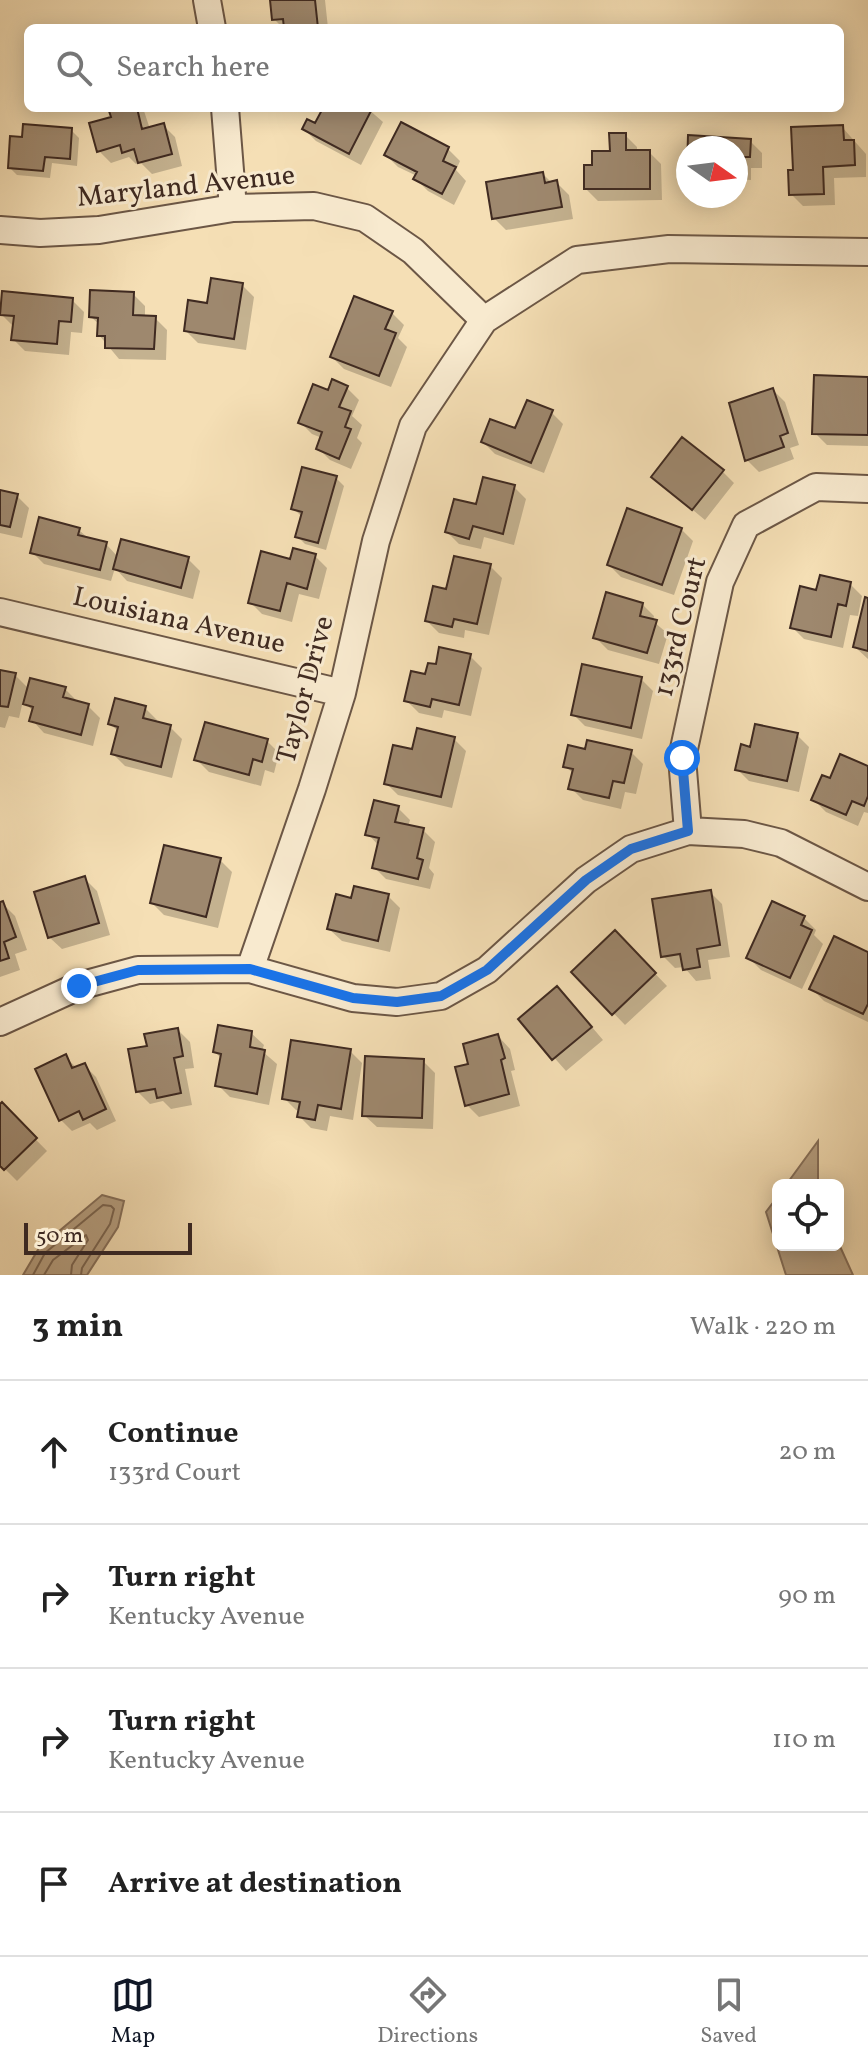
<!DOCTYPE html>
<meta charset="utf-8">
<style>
body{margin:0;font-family:Vollkorn,serif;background:#f6f6f6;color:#222}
.controls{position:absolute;right:24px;bottom:24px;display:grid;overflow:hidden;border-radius:12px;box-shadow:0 4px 20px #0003}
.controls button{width:72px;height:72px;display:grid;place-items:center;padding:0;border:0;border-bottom:2px solid #e0e0e0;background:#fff;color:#222;font:40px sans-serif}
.compass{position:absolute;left:676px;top:136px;width:72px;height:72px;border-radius:50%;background:#fff;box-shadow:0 4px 20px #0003;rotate:104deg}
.scale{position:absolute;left:24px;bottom:20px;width:168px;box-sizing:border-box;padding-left:8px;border:4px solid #3f2a21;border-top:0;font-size:22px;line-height:28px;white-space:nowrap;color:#3f2a21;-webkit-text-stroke:6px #f8eacf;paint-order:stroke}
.stop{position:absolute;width:24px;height:24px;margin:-18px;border:6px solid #1a73e8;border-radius:50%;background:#fff}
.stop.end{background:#1a73e8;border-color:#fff;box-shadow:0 2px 8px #0008}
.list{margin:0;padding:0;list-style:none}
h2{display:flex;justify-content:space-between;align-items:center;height:104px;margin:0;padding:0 32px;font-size:34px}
h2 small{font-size:26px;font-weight:400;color:#767676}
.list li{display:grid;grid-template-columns:52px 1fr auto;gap:24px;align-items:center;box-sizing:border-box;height:144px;padding:0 32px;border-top:2px solid #e0e0e0}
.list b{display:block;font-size:30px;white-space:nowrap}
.list p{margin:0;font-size:26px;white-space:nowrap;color:#767676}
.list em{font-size:26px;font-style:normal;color:#767676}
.icon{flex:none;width:44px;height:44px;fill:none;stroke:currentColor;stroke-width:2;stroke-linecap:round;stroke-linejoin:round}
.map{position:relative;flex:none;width:868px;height:1275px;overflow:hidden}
.search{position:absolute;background:#fff;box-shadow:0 4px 20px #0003;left:24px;right:24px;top:24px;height:88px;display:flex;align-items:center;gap:20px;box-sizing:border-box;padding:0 28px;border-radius:12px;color:#767676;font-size:30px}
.sheet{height:680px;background:#fff}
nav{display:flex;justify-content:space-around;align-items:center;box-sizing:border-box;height:112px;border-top:2px solid #e0e0e0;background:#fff;font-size:22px;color:#767676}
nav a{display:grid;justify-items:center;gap:4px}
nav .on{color:#111827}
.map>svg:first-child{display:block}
.water{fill:#b7a183;stroke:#87715c;stroke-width:2}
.shadow{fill:#0003}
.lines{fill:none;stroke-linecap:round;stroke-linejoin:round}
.shore{stroke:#7b6652;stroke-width:2}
.building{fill:#9e886e;stroke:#3f2a21;stroke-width:2}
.minor-casing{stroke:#6c5746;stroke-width:30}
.minor{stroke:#f8eacf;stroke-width:26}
.route{stroke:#1a73e8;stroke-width:10}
.labels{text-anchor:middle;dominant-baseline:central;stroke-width:6;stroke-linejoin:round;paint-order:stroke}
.street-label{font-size:28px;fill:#3f2a21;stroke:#f8eacf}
</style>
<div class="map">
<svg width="868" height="1275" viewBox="0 0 868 1275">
<rect width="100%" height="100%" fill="#f5dfb5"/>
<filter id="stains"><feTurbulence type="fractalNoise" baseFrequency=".0025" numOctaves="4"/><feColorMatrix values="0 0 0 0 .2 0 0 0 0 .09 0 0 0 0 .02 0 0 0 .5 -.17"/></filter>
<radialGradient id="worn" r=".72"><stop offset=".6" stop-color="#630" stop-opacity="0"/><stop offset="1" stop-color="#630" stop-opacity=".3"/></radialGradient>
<!-- water -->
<path class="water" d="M818 1141V1185H786Z
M102 1195 124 1201 118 1227 87 1275H23L39 1248Z
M778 1196V1245H838V1242L853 1275H786L766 1212Z"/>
<!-- shadow -->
<path class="shadow" d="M272 0H325L328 28H283L274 19Z
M111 108H143L150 129 163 125 175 137 182 166 152 174 140 162 136 164 129 157 111 163 99 151 113 118Z
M325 108H367L383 122 361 165 316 141 304 129 315 126Z
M402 125 448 149 460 161 456 170 466 181 454 205 428 191 416 179 417 176 398 167 386 155Z
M842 127 866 154V177L834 178 835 205 803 206 791 194 795 172Z
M71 130 79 138 77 166 52 163 50 178 17 175 10 168Z
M625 135 637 147V152H649L661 164 662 200 598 201 586 189 594 167 612 153Z
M750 141 762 153V168H751V180L736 179V148H690Z
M543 174 552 183H557L569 195 573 219 506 230 494 218Z
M691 196H727V203L696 202Z
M242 285 254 297 246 350 198 343 186 331 209 305Z
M133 294 145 306V317L155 318 167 330 166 360 119 359 99 335 100 325 91 317Z
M72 300 84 312 82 333 71 332 69 355 25 351 13 339 14 327 1 314Z
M392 313 404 325 398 338 407 347 391 387 344 369 332 357Z
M868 379V446L827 445 815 433Z
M347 388 359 400 352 416 362 425 357 438 362 443 351 469 330 460 318 448 322 438 312 434 300 422 329 392Z
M773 390 785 402 799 445 790 448 794 459 759 472 747 460Z
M551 412 563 424 544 473 495 454 483 442 516 431Z
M722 471 734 483 705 520 653 477Z
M336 478 344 486 326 550 305 544 297 536 301 516 293 508Z
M514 487 526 499 514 545 484 537 481 549 459 544 447 532 477 507Z
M0 492 17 496 29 508 22 538 0 533Z
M681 529 693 541 674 595 621 577 609 565Z
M79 530 90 540 106 544 118 557 188 559 200 571 193 599 127 581 115 568 111 581 44 564 32 552Z
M315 556 327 568 319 599 299 594 292 622 262 614 250 602Z
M490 566 502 578 489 635 465 630 464 638 439 633 427 621 448 591Z
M850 584 862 596 858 616 850 615 843 648 804 639 792 627 818 592Z
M868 600V659L855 647Z
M642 604 654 616 653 621 668 634 659 664 608 650 596 638Z
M470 656 482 668 471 716 444 710 442 718 419 713 407 701 437 667Z
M0 672 15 675 29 689H65L77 701 88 706 100 718 93 746 44 733 32 720 34 712 23 701 19 718 9 716 5 728 0 727Z
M641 679 653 691 642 739 585 726 573 714Z
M145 708 157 720 156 723 170 727 182 739 172 778 125 766 113 754 119 732 110 724Z
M797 735 809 747 799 792 749 781 737 769 752 749Z
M454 739 466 751 452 808 398 795 386 783 414 752Z
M267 741 279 753 274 773 265 770 261 786 209 772 197 760Z
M586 752H631L643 764 636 794 625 792 621 809 583 800 571 788 574 774 565 766Z
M868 768V813L864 812 858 826 826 812 814 800 831 781Z
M398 808 410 820 408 827 423 830 435 842 429 868 434 874 430 889 386 879 374 867 379 846 368 834Z
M220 860 232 872 218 928 164 915 152 903Z
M85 879 97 891 110 935 62 949 49 937Z
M710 892 722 904 730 957 708 960 711 979 696 981 684 967 675 968 663 956Z
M388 896 400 908 390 952 342 941 329 929 353 900Z
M3 904 15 916 27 950 15 954 20 970 0 977V905Z
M804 918 816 930 814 935 823 944 802 989 761 970 749 958Z
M615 932 667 986 625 1025 574 972Z
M868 954V1022L824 1001 812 989Z
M569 1000 603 1040 566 1071 521 1020Z
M178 1030 190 1042 194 1068 185 1069 192 1105 171 1109 163 1101 150 1104 138 1092 149 1048Z
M251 1033 264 1045 262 1051 277 1064 269 1105 230 1097 218 1085 222 1059 215 1052Z
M498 1036 510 1049 515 1070 511 1071 520 1106 479 1117 467 1105 471 1065Z
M350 1051 362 1063 353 1120 330 1116 327 1131 311 1128 299 1116 300 1111 296 1110 284 1098Z
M65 1057 77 1068 84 1065 96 1077 116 1121 97 1130 90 1123 72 1131 60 1119Z
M423 1061 435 1073 433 1129 377 1127 364 1115Z
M2 1105 47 1151 17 1181 0 1164V1107Z"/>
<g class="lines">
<!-- shore -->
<path class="shore" d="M33 1275 45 1253 103 1205 111 1206 114 1209 110 1224 82 1268 81 1275
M44 1275 53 1260 86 1235 88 1240 72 1265 71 1275"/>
</g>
<!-- building -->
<path class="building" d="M270 0H315L318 28H284L283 19 272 20Z
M108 108H137L142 129 164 123 172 154 138 163 134 149 122 153 120 145 97 152 89 123 111 117Z
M323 108 372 109 349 154 302 129 307 119 315 123Z
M401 122 449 147 443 161 456 167 442 194 413 179 417 172 384 155Z
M23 124 72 128 70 159 45 157 43 171 8 168 10 136 22 137Z
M843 125 844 140H854L855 165 823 167 824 194 789 195 788 170H793L791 127Z
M609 133H626V150H650V189H584V165H592V151H610Z
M688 135 751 139 750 157H740V169L736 168V148H688V191L682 190 683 168H687Z
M543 172 545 183 557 180 562 207 492 219 486 182Z
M211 278 243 283 234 339 184 331 188 300 207 303Z
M90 290 134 292 133 315 156 316 154 349 105 348V336H97L98 318 89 317Z
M2 291 73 298 71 322 59 321 57 344 11 340 14 316 0 315Z
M354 296 393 311 385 329 396 333 379 376 330 357Z
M814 375 868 377V435L812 434Z
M332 379 348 386 339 407 351 411 345 427 351 429 339 459 316 449 322 432 298 423 313 384 328 390Z
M773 388 788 433 780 436 784 447 745 461 729 403Z
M527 400 553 410 531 463 481 442 490 419 515 428Z
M682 437 724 470 692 510 651 477Z
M302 467 337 476 318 543 295 537 302 512 291 509Z
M483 477 515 485 503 534 473 526 469 539 445 532 454 499 476 504Z
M0 490 18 494 10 527 0 525Z
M627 508 682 528 662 585 607 565Z
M39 517 80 528 78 535 107 542 100 570 30 553Z
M121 539 189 557 181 588 113 569Z
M293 548 316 554 307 589 287 583 280 611 248 603 261 551 290 559Z
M454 556 491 564 477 624 454 619 452 627 425 621 433 586 446 589Z
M820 575 851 582 846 606 838 604 831 637 790 628 800 586 816 590Z
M606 592 643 603 640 616 657 620 647 653 593 638Z
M865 597 868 598V651L853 647Z
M439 647 471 654 459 705 432 699 430 707 404 701 411 671 425 674 428 663 436 664Z
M582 664 642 677 631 728 571 715Z
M0 670 16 673 8 707 0 706Z
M30 678 66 687 63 697 89 704 81 735 29 721 33 707 23 704Z
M115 698 146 706 143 718 171 725 161 767 111 754 118 727 108 724Z
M205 722 268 739 262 762 253 759 249 775 194 760Z
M755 724 798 733 787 781 735 770 741 744 750 747Z
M417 728 455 737 441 797 384 784 393 745 412 749Z
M587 740 632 750 624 783 613 781 609 798 568 789 573 769 563 767 568 745 585 749Z
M840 754 868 766V796L864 806 852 801 846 815 811 800 822 775 830 778Z
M374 800 399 806 395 822 424 828 417 858 423 860 418 879 372 868 379 838 365 835Z
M164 845 221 858 206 917 150 903Z
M85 876 99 923 48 938 34 892Z
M354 886 389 894 378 941 327 929 336 894 351 898Z
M711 890 720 945 697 949 700 967 683 970 680 954 661 957 652 899Z
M3 901 16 937 4 942 9 958 0 961V902Z
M772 901 805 916 801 925 812 930 790 978 746 958Z
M615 930 656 973 612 1015 571 972Z
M834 936 868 952V1004L863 1014 809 989Z
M557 986 592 1027 552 1060 518 1019Z
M218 1025 252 1031 250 1047 265 1050 257 1094 215 1086 221 1054 213 1052Z
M178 1028 183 1056 174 1058 181 1093 157 1098 155 1089 136 1092 128 1049 147 1046 144 1034Z
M498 1034 505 1058 501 1060 509 1094 465 1106 455 1067 468 1064 463 1044Z
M291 1040 351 1049 341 1109 318 1105 315 1120 297 1117 300 1102 282 1099Z
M66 1054 72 1068 85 1063 106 1109 83 1120 79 1111 59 1121 35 1069Z
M365 1056 424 1059 422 1118 362 1116Z
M2 1102 37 1138 4 1170 0 1166V1104Z"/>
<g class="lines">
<!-- minor casing -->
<g class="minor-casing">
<path id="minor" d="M207 0 212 28
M225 108 233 208
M0 230 40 233 99 230 233 208 314 206 365 218 413 251 484 320
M0 612 342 693
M688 831 682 758 720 582 746 525 816 487 868 489
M250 969 312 789 342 693 376 541 413 426 484 320 577 260 669 249 868 252
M0 1022 79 986 138 970 250 969 353 998 397 1002 441 996 487 970 586 880 631 849 688 831 744 834 781 843 868 887"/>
</g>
<!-- minor -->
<use href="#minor" class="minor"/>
</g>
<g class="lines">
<!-- route -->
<path class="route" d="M79 986 138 970 250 969 353 998 397 1002 441 996 487 970 586 880 631 849 688 831 682 758"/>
</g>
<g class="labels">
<!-- street labels -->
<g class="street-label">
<text transform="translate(186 187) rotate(-6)">Maryland Avenue</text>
<text transform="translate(179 621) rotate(13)">Louisiana Avenue</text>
<text transform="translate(681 627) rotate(-76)">133rd Court</text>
<text transform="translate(306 690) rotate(-75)">Taylor Drive</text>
</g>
</g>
<rect width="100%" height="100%" filter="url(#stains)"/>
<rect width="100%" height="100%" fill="url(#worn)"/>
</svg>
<div class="controls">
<button><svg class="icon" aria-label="locate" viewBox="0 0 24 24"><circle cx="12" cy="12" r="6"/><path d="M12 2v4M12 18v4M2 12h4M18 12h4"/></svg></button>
</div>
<svg class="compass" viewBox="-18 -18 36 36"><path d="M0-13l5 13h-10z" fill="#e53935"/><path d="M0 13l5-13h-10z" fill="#767676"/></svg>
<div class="scale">50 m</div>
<div class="stop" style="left:682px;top:758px"></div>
<div class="stop end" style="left:79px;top:986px"></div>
<div class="search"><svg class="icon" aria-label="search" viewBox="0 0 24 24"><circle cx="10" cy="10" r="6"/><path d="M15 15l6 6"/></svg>Search here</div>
</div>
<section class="sheet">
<h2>3 min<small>Walk · 220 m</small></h2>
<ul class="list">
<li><svg class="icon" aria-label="ahead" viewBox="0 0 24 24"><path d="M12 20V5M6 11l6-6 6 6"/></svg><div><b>Continue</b><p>133rd Court</p></div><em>20 m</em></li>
<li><svg class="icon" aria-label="right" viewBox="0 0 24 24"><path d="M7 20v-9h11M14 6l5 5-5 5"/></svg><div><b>Turn right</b><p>Kentucky Avenue</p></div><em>90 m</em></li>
<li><svg class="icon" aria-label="right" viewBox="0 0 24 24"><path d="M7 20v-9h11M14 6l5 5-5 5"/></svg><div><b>Turn right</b><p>Kentucky Avenue</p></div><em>110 m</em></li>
<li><svg class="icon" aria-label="arrive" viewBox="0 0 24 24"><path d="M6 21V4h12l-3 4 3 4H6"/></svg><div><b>Arrive at destination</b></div></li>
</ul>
</section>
<nav>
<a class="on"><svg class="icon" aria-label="map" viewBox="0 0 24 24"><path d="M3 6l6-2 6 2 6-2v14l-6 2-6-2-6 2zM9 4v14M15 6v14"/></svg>Map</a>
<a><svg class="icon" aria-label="directions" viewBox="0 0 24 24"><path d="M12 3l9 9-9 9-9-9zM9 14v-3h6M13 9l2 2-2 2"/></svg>Directions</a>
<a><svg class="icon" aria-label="saved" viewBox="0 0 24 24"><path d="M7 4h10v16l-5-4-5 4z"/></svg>Saved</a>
</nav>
